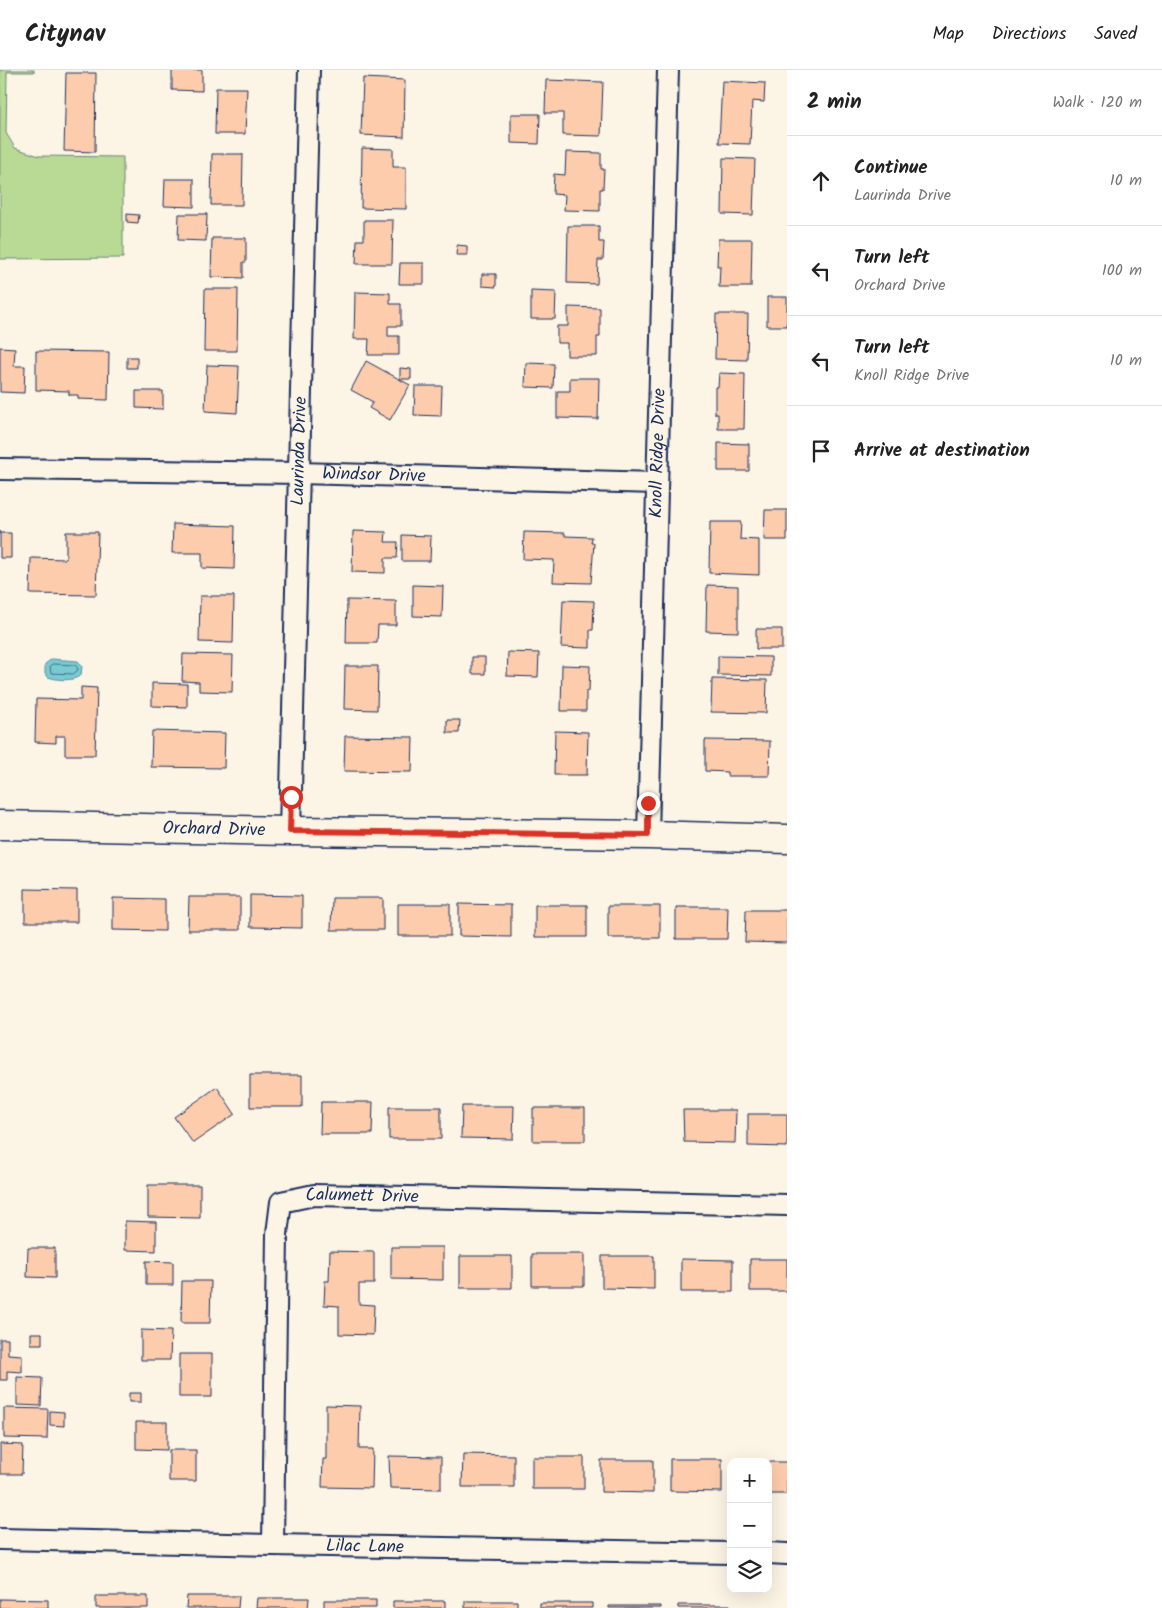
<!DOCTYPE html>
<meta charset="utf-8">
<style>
body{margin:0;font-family:Kalam,sans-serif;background:#f6f6f6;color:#222}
.controls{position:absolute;right:15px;bottom:15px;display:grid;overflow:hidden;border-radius:10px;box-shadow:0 5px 20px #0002}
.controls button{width:45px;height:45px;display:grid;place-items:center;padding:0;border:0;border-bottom:1px solid #e0e0e0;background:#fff;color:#222;font:25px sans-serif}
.stop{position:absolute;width:15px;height:15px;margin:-11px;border:4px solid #d93025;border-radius:50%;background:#fff}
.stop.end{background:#d93025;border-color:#fff;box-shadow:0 1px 5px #0008}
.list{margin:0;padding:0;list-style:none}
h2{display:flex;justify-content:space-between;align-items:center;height:65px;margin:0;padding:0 20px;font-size:21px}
h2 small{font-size:16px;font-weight:400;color:#767676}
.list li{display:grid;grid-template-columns:32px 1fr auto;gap:15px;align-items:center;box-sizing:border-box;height:90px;padding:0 20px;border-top:1px solid #e0e0e0}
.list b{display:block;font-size:19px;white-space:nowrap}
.list p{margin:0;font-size:16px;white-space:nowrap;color:#767676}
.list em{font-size:16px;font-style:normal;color:#767676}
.icon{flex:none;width:28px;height:28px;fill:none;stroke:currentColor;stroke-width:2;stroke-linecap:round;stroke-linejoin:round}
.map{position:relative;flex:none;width:787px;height:1538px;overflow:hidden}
header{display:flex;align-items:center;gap:30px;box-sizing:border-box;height:70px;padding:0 25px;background:#fff;border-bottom:1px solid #e0e0e0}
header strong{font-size:24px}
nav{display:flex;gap:28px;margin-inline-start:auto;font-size:18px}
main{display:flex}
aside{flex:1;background:#fff}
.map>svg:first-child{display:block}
.green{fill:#b9da94;stroke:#6a8479}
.water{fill:#7acbd1;stroke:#548da3}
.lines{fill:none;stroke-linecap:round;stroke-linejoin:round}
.shore{stroke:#416d8c;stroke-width:1}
.building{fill:#fdccac;stroke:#1b2f5e}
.street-casing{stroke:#1b2f5e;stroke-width:24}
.secondary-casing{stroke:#1b2f5e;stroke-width:31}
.street{stroke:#fcf5e5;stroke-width:20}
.secondary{stroke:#fcf5e5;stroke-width:28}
.route{stroke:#d93025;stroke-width:6}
.labels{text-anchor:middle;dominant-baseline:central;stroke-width:4;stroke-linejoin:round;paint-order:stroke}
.street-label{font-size:18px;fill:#1b2f5e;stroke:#fcf5e5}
</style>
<header>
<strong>Citynav</strong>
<nav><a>Map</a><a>Directions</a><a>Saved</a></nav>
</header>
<main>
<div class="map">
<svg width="787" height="1538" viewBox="0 0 787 1538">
<rect width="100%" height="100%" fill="#fcf5e5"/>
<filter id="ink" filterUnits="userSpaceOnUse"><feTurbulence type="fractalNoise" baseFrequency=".02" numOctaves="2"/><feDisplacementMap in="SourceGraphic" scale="10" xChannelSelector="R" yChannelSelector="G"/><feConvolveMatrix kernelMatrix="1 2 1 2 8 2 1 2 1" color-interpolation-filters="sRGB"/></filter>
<g filter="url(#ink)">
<!-- green -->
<path class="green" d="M0 0H34V2H7L6 63 15 78 39 86 123 87V188L0 189Z"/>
<!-- water -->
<path class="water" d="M52 589 78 591 82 596 81 605C73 612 57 610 48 607L45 603V594Z"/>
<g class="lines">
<!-- shore -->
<path class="shore" d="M53 594 75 595 77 597 78 600 73 604 51 603 50 596Z"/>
</g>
<!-- building -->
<path class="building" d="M172 0H202V21L172 20Z
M66 3H96L95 82 64 81Z
M363 8 405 10 404 67 361 65Z
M546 10 603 12 601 66 563 65V43H545Z
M722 11 765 13 764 32 752 31 750 74 719 73Z
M216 18H247L245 64H215Z
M511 44H540L539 74 511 73Z
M362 78 393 79V97H406V139L361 138Z
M566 82 601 83V99H604L603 119H600V141L564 140 565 125 553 124 554 104 565 105Z
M212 84H243L242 135H211Z
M723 88 755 89 753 145 722 144Z
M165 109H194V137L164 136Z
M127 144 139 145 138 153 127 152Z
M179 144H207L206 171 178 170Z
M364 150H393L392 194H356L357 170H364Z
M568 156H599V172H604L603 190H598L597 214 567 213Z
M212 168H246V192H243V208L211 207Z
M718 169H752L751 217H719L720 196H717Z
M457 175 467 176V185H456Z
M400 193H424V214H399Z
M482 204H496V217L482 216Z
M205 219H238L237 281H204Z
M531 221 556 222 555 249H531Z
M355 222 390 223V234H401V256H388V266H399V285H368L369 269H354Z
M767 227H787V256H767Z
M568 237 600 238V267H597V286H567V273H557V256H568Z
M716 244H748L747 290 715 289Z
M0 277 15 278 14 296H25L24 323 0 322Z
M36 281 109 282 108 330 78 329V325H69V321L36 320Z
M127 287H137V298H127Z
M366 291 410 315 390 350 369 338 373 332 351 320Z
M526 293 554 294 553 318 525 317Z
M207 295 239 296 237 343 205 341Z
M400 298 411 299V309H400Z
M719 303 745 304 744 359H718V344H715V317H718Z
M570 308H599L598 349 557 348V321H570Z
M415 316H442L441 346 414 345Z
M136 321H163V339L136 338Z
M718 373 749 374V401H718Z
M765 440H787V470H764Z
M710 452H741L740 469 759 470V505L709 503Z
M173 454 235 456 234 499 202 498V483H172Z
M0 461V463H11V488H0Z
M353 461 386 462 385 472H398L397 488H385V503L352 502Z
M66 462H98L96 525 30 524 31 488 66 489Z
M524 462 565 463V466L592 467 591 473H594L591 513 553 512 554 490 523 489Z
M402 465 431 466 430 491H402Z
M413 515 443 516 442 547 413 546Z
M707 515 738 516V562L706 561Z
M200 526H234L233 573 199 572Z
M347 530 396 531V555H378L377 573H346Z
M563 530 594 531 593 560H590V578L561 577Z
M756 559H782V579H756Z
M508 582 539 583 538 607 507 606Z
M183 584 233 585 232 622 199 621V612L182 611Z
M718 586 771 587V606L718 605Z
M472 587H485V604H472Z
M562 595 590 596 589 621H586V641H561Z
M345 596H378L377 640 344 639Z
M712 609 767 610 766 643 711 642Z
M152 613 187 614V637L152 636Z
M81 617 97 618 95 685H65V666H56V673L35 672 36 629 81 630Z
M447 650H460L459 663H447Z
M152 661 225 663 224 698 151 697Z
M555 661 588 662 587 705H554Z
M345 666 413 667 412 702 344 701Z
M705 670 770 671 769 706H727V702L705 701Z
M25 819 77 820V852H25Z
M250 825 302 826V858L250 857Z
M189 827H240V860H188Z
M113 828 165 829V861L113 860Z
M332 828H383V860H331Z
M398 834H450V866H398Z
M459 834 511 835V867L459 866Z
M535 835H587V867H535Z
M608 836H660V868H608Z
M676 837H728L727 869H676Z
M746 840H787V873L745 872Z
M250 1005H302V1037H250Z
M217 1017 235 1044 193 1073 174 1047Z
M321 1032H373L372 1064H320Z
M462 1036H514L513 1069 461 1068Z
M389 1037H441V1069H389Z
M533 1038H585V1071H533Z
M683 1040H736L735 1073 684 1072Z
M748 1044H787V1077L748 1076Z
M148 1115H200V1148L148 1147Z
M125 1151 156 1152V1181L125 1180Z
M391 1177H443V1210L391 1209Z
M28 1178H55V1208L27 1207Z
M330 1181 374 1182V1214H359V1234L374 1235 373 1265 339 1264V1236L324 1235 325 1211H329Z
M532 1184H584V1216H532Z
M460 1186H512V1218H460Z
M602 1186H654V1219L602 1218Z
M681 1189 733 1190V1222H681Z
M750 1189H787V1221H750Z
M146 1191 173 1192V1215H146Z
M182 1211H211L210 1253H181Z
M141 1260 171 1261 170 1290H141Z
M31 1263H42V1274H31Z
M0 1269H8V1284L22 1285V1302L7 1301V1310H0Z
M179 1284H212V1327H179Z
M17 1307 42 1308 41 1336 17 1335Z
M129 1323H141V1332H129Z
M326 1335 360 1336 359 1379H373L372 1418 322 1417 323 1389H326Z
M4 1338 48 1339 47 1369 4 1368Z
M50 1341 64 1342V1356L50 1355Z
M136 1352H167V1380L136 1379Z
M0 1374 23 1375 22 1404H0Z
M169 1380H196V1411H169Z
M463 1384 514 1385V1417H462Z
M389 1386 441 1387V1419L390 1418Z
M532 1387H584V1419H532Z
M670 1389H722V1422L670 1421Z
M601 1390H653V1423L601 1422Z
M741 1392H787V1424H768V1392Z
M96 1526H148V1538H96Z
M187 1526H239L238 1538H186Z
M257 1528H309L308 1538H256Z
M0 1529 48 1530V1538H0Z
M324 1530H376V1538H324Z
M393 1531H445V1538H393Z
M465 1531H517V1538H465Z
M540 1533H592V1538H540Z
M678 1535H730V1538H678Z
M609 1536H661V1538H609Z"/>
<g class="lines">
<!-- street casing -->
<g class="street-casing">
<g id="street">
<path id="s1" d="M0 399 299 403 657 413"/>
<path id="s2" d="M290 761 309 0"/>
<path id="s3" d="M648 765 668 0"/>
<path id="s4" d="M0 1469 273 1475 731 1483"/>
<path id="s5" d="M273 1475 277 1164 281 1132 314 1125 787 1135"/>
<path d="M768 1483 787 1484"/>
</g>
</g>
<!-- secondary casing -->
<g class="secondary-casing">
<g id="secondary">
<path id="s6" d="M0 755 290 761 648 765 787 769"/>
</g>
</g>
<!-- street -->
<use href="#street" class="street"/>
<!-- secondary -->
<use href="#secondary" class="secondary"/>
</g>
</g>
<g class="lines" filter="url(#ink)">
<!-- route -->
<path class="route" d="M291 727 290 761 648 765V733"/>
</g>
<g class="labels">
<!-- street labels -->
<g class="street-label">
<text stroke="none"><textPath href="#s2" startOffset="380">Laurinda Drive</textPath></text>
<text stroke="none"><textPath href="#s3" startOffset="382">Knoll Ridge Drive</textPath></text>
<text stroke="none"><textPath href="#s1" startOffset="374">Windsor Drive</textPath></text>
<text stroke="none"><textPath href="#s6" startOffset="214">Orchard Drive</textPath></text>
<text stroke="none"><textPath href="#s5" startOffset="425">Calumett Drive</textPath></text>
<text stroke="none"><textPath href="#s4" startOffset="365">Lilac Lane</textPath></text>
</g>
</g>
</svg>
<div class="controls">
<button>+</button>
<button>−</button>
<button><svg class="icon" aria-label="layers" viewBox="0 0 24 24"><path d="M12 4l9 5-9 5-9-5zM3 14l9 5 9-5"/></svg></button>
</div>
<div class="stop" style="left:291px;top:727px"></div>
<div class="stop end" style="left:648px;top:733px"></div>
</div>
<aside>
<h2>2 min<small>Walk · 120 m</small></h2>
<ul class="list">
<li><svg class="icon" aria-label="ahead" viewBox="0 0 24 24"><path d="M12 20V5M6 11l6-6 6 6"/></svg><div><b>Continue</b><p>Laurinda Drive</p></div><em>10 m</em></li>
<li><svg class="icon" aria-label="left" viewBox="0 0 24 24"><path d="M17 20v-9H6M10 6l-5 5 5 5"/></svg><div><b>Turn left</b><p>Orchard Drive</p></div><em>100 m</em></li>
<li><svg class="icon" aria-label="left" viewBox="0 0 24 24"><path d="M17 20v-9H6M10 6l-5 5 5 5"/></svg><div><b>Turn left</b><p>Knoll Ridge Drive</p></div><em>10 m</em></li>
<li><svg class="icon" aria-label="arrive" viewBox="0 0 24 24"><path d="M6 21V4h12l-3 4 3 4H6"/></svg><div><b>Arrive at destination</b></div></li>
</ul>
</aside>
</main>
